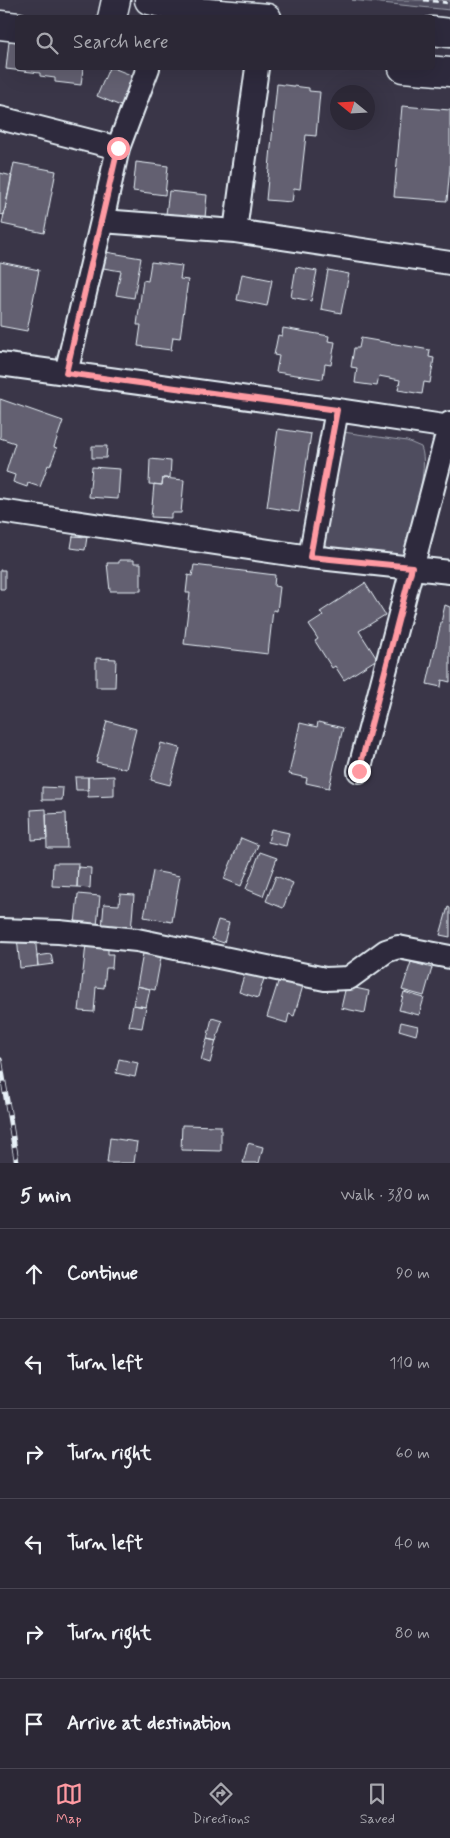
<!DOCTYPE html>
<meta charset="utf-8">
<style>
body{margin:0;font-family:Mynerve,sans-serif;background:#383442;color:#f1f3f6}
.compass{position:absolute;left:330px;top:85px;width:45px;height:45px;border-radius:50%;background:#2c2836;box-shadow:0 5px 20px #0002;rotate:288deg}
.stop{position:absolute;width:15px;height:15px;margin:-11px;border:4px solid #ff9aa2;border-radius:50%;background:#fff}
.stop.end{background:#ff9aa2;border-color:#fff;box-shadow:0 1px 5px #0008}
.list{margin:0;padding:0;list-style:none}
h2{display:flex;justify-content:space-between;align-items:center;height:65px;margin:0;padding:0 20px;font-size:21px}
h2 small{font-size:16px;font-weight:400;color:#a6a6ad}
.list li{display:grid;grid-template-columns:32px 1fr auto;gap:15px;align-items:center;box-sizing:border-box;height:90px;padding:0 20px;border-top:1px solid #484451}
.list b{display:block;font-size:19px;white-space:nowrap}
.list em{font-size:16px;font-style:normal;color:#a6a6ad}
.icon{flex:none;width:28px;height:28px;fill:none;stroke:currentColor;stroke-width:2;stroke-linecap:round;stroke-linejoin:round}
.map{position:relative;flex:none;width:450px;height:1163px;overflow:hidden}
.search{position:absolute;background:#2c2836;box-shadow:0 5px 20px #0002;left:15px;right:15px;top:15px;height:55px;display:flex;align-items:center;gap:12px;box-sizing:border-box;padding:0 18px;border-radius:5px;color:#a6a6ad;font-size:19px}
.sheet{height:605px;background:#2c2836}
nav{display:flex;justify-content:space-around;align-items:center;box-sizing:border-box;height:70px;border-top:1px solid #484451;background:#2c2836;font-size:14px;color:#a6a6ad}
nav a{display:grid;justify-items:center;gap:2px}
nav .on{color:#ff9aa2}
.map>svg:first-child{display:block}
.green{fill:#504e5f;stroke:#9ca0ac}
.building{fill:#636171;stroke:#e8f1f8}
.lines{fill:none;stroke-linecap:round;stroke-linejoin:round}
.minor-casing{stroke:#e8f1f8;stroke-width:26}
.major-casing{stroke:#e8f1f8;stroke-width:31}
.path{stroke:#e8f1f8;stroke-width:3;stroke-dasharray:5 4;stroke-linecap:butt}
.minor{stroke:#2f2a3d;stroke-width:22}
.major{stroke:#2f2a3d;stroke-width:28}
.rail-casing{stroke:#e8f1f8;stroke-width:5.5}
.rail{stroke:#2f2a3d;stroke-width:4;stroke-dasharray:11;stroke-linecap:butt}
.route{stroke:#ff9aa2;stroke-width:6}
</style>
<div class="map">
<svg width="450" height="1163" viewBox="0 0 450 1163">
<rect width="100%" height="100%" fill="#3a3648"/>
<filter id="ink" filterUnits="userSpaceOnUse"><feTurbulence type="fractalNoise" baseFrequency=".02" numOctaves="2"/><feDisplacementMap in="SourceGraphic" scale="10" xChannelSelector="R" yChannelSelector="G"/><feConvolveMatrix kernelMatrix="1 2 1 2 8 2 1 2 1" color-interpolation-filters="sRGB"/></filter>
<g filter="url(#ink)">
<!-- green -->
<path class="green" d="M352 0H450V10Z
M343 432 407 441 421 447C430 468 412 520 407 544L402 555 332 550 323 544Z"/>
<!-- building -->
<path class="building" d="M9 41 18 42V68H83L81 85 55 82V78L40 76V73L6 69Z
M109 68H113L136 77 123 107 97 96Z
M277 84 309 88V91L320 92 316 136 306 135 300 189 294 188 292 202 266 200Z
M402 106 450 110V167L447 201 394 197Z
M136 162 168 166 165 195 133 191Z
M14 163 56 171 44 233 2 224Z
M0 173 12 176 4 215 0 214Z
M169 191 207 195 205 218 166 214Z
M100 251 141 258 134 298 116 295 121 271 97 267Z
M0 262 39 270 27 331 0 326Z
M151 262 182 266 180 279 188 280 180 338 173 337 171 350 138 346 141 325H137L143 280 148 281Z
M296 267 317 271 311 301 291 297Z
M328 270 349 274 341 313 321 309Z
M242 274 272 280 267 306 237 300Z
M283 328 329 336 328 341 335 342 331 365 325 364 323 379 276 372 279 356 274 355 278 335 282 336Z
M361 338 430 350 429 357 434 358 430 383 424 382 422 394 398 390 400 380 379 376 377 386 355 383 357 368 351 367 354 348H359Z
M0 399 63 421 54 447 57 448 50 466 48 465 40 487 28 483 27 487 13 482 15 475 6 472 15 443 0 438Z
M278 429 311 434 299 512 267 507Z
M92 446H107L106 458H92Z
M150 459 171 461 170 478H163L162 485 149 484Z
M92 467 120 469 118 499 89 497Z
M163 478 184 480 181 513H171V518L151 517 154 484 162 485Z
M73 536 87 537 85 550 71 548Z
M119 560H134V563H141V591H110L107 563H119Z
M194 565 275 575 274 586 280 587 277 611 273 610 268 654 184 644 190 593H186L188 575 192 576Z
M0 570H5V589H0Z
M365 583 385 615 359 631 377 659 344 680 335 666 332 668 315 641 318 639 309 625 323 616 320 612Z
M445 605 450 607V682L442 680 441 687 427 684Z
M96 658 116 659 115 687H96Z
M107 721 136 729 126 769 96 762Z
M318 722 343 728 329 788 306 783 307 778 289 774 300 723 317 727Z
M161 743 180 748 170 785 151 780Z
M114 776V796L88 797V777Z
M75 777H88V790H76Z
M42 787 63 788 62 800H42Z
M46 809 47 839 32 840 31 810Z
M66 813 67 848H47L46 814Z
M271 829 289 833 286 846 268 842Z
M241 838 258 845 241 886 224 879Z
M260 852 277 858 263 896 246 889Z
M53 863H78L77 887 52 886Z
M78 867 91 868 90 888 77 887Z
M153 871 180 876 172 922 144 917Z
M276 876 293 883 283 908 266 901Z
M78 894 100 896 97 926 75 924Z
M120 894 134 895 131 931 102 928 104 904 119 905Z
M448 907 450 908V937L440 935Z
M218 920 229 923 224 943 212 939Z
M35 935 38 966 20 968 17 937Z
M86 944 108 946V954H113L112 968H106L104 988 96 987 94 1012 79 1011Z
M144 948 162 952 155 990 137 986Z
M51 954 53 964 38 966 37 956Z
M411 962 432 968 424 996 402 990Z
M247 966 266 972 258 998 239 992Z
M279 979 303 986 294 1016 289 1014 287 1023 267 1017Z
M137 986 150 989 146 1007 133 1005Z
M346 986 369 991 365 1013 341 1008Z
M404 992 424 998 419 1015 399 1010Z
M133 1005 146 1007 142 1028 129 1026Z
M212 1018 222 1021 216 1041 207 1039Z
M401 1022 418 1026 416 1035 399 1030Z
M207 1039 216 1041 210 1063 201 1060Z
M119 1059 138 1063 135 1077 116 1073Z
M182 1125 221 1126V1151L181 1150Z
M110 1138 137 1142 134 1163H107Z
M248 1143 263 1147 259 1163H243Z"/>
<g class="lines">
<!-- minor casing -->
<g class="minor-casing">
<path id="minor" d="M0 118 118 148 102 221 235 231 450 263
M118 148 148 68
M235 231 257 68
M0 364 337 410 450 427
M66 373 102 221
M0 511 310 557 450 572
M310 557 337 410
M359 771 450 423
M0 930 59 932 137 940 325 979 349 978 386 951 398 947 450 957"/>
</g>
<!-- major casing -->
<g class="major-casing">
<path id="major" d="M149 0 196 12 267 18
M112 18 116 0
M0 25 18 27
M432 31 450 33
M403 68 450 72"/>
</g>
<!-- path -->
<path class="path" d="M424 0 450 3"/>
<!-- minor -->
<use href="#minor" class="minor"/>
<!-- major -->
<use href="#major" class="major"/>
<!-- rail casing -->
<g class="rail-casing">
<path id="rail" d="M0 1060 17 1163"/>
</g>
<!-- rail -->
<use href="#rail" class="rail"/>
</g>
</g>
<g class="lines" filter="url(#ink)">
<!-- route -->
<path class="route" d="M118 148 66 373 337 410 310 557 412 567 359 771"/>
</g>
</svg>
<svg class="compass" viewBox="-18 -18 36 36"><path d="M0-13l5 13h-10z" fill="#e53935"/><path d="M0 13l5-13h-10z" fill="#a6a6ad"/></svg>
<div class="stop" style="left:118px;top:148px"></div>
<div class="stop end" style="left:359px;top:771px"></div>
<div class="search"><svg class="icon" aria-label="search" viewBox="0 0 24 24"><circle cx="10" cy="10" r="6"/><path d="M15 15l6 6"/></svg>Search here</div>
</div>
<section class="sheet">
<h2>5 min<small>Walk · 380 m</small></h2>
<ul class="list">
<li><svg class="icon" aria-label="ahead" viewBox="0 0 24 24"><path d="M12 20V5M6 11l6-6 6 6"/></svg><div><b>Continue</b></div><em>90 m</em></li>
<li><svg class="icon" aria-label="left" viewBox="0 0 24 24"><path d="M17 20v-9H6M10 6l-5 5 5 5"/></svg><div><b>Turn left</b></div><em>110 m</em></li>
<li><svg class="icon" aria-label="right" viewBox="0 0 24 24"><path d="M7 20v-9h11M14 6l5 5-5 5"/></svg><div><b>Turn right</b></div><em>60 m</em></li>
<li><svg class="icon" aria-label="left" viewBox="0 0 24 24"><path d="M17 20v-9H6M10 6l-5 5 5 5"/></svg><div><b>Turn left</b></div><em>40 m</em></li>
<li><svg class="icon" aria-label="right" viewBox="0 0 24 24"><path d="M7 20v-9h11M14 6l5 5-5 5"/></svg><div><b>Turn right</b></div><em>80 m</em></li>
<li><svg class="icon" aria-label="arrive" viewBox="0 0 24 24"><path d="M6 21V4h12l-3 4 3 4H6"/></svg><div><b>Arrive at destination</b></div></li>
</ul>
</section>
<nav>
<a class="on"><svg class="icon" aria-label="map" viewBox="0 0 24 24"><path d="M3 6l6-2 6 2 6-2v14l-6 2-6-2-6 2zM9 4v14M15 6v14"/></svg>Map</a>
<a><svg class="icon" aria-label="directions" viewBox="0 0 24 24"><path d="M12 3l9 9-9 9-9-9zM9 14v-3h6M13 9l2 2-2 2"/></svg>Directions</a>
<a><svg class="icon" aria-label="saved" viewBox="0 0 24 24"><path d="M7 4h10v16l-5-4-5 4z"/></svg>Saved</a>
</nav>
